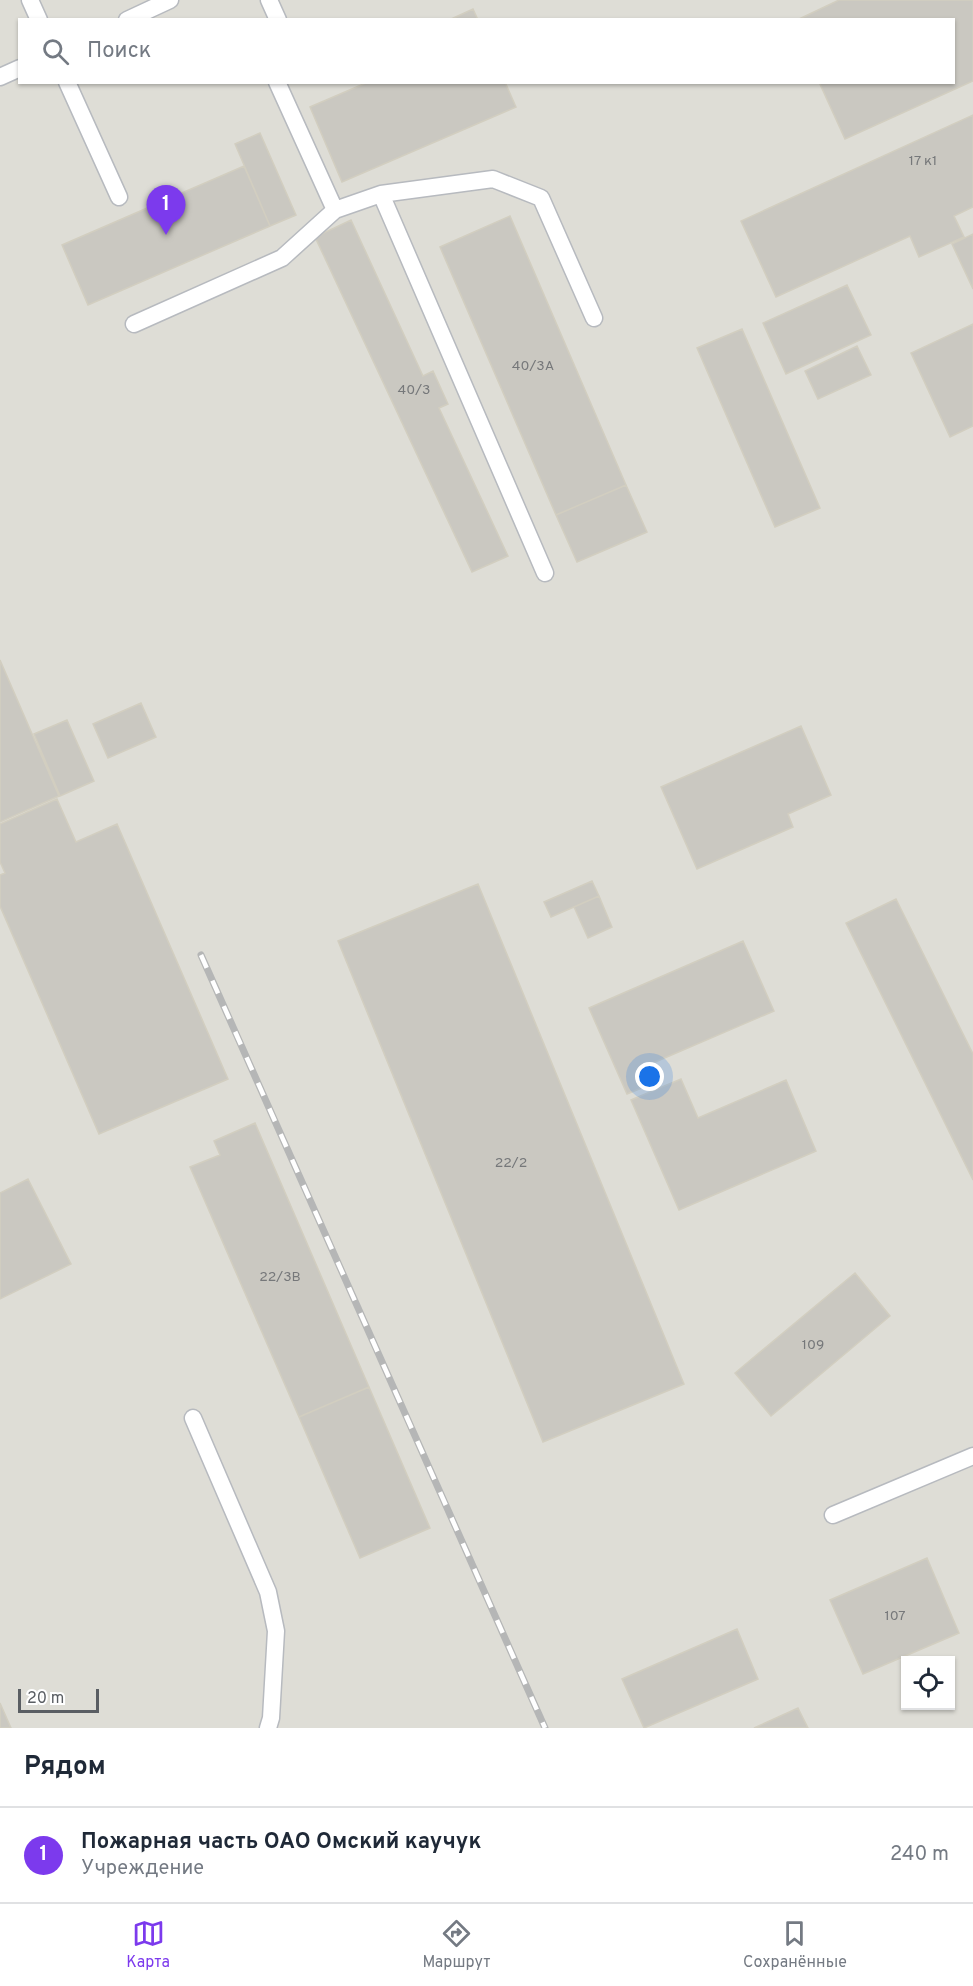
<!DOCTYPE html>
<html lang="ru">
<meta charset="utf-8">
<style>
body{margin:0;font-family:Overpass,sans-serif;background:#f6f6f7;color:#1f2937}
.controls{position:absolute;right:18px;bottom:18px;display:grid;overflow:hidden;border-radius:0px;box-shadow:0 2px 4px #0004}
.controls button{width:54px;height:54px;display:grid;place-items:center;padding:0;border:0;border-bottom:2px solid #e0e1e3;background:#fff;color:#1f2937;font:30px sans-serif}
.scale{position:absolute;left:18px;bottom:15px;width:81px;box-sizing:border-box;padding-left:6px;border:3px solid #5a5e63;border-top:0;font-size:16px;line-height:21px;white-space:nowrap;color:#5a5e63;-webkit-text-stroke:4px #fff;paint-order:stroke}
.you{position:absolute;left:650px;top:1077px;width:21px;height:21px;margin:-15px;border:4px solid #fff;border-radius:50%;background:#1a73e8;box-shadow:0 0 0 9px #1a73e833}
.badge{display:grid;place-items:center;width:39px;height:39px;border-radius:50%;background:#7c3aed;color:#fff;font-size:20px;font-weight:700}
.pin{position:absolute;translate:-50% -50px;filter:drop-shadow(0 2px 3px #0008)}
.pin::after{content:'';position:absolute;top:32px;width:21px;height:18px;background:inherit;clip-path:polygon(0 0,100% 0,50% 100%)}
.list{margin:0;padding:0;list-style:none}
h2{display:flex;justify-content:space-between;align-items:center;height:78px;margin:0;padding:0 24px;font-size:26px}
h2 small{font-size:20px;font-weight:400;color:#747a83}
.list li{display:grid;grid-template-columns:39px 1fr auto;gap:18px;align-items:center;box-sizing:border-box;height:96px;padding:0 24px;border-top:2px solid #e0e1e3}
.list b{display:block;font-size:22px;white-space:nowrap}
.list p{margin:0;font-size:20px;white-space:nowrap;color:#747a83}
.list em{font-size:20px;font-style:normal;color:#747a83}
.icon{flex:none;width:33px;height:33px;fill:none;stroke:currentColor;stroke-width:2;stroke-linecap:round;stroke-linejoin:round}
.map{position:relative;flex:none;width:973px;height:1728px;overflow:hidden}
.search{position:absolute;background:#fff;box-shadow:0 2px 4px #0004;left:18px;right:18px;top:18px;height:66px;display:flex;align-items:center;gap:15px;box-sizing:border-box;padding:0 21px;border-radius:0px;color:#747a83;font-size:22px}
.sheet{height:174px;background:#fff}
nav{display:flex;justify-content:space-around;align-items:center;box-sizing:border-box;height:84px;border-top:2px solid #e0e1e3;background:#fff;font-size:16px;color:#747a83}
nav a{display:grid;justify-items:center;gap:3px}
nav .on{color:#7c3aed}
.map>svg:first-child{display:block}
.industrial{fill:#deddd6;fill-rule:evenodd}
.building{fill:#cac8c1;stroke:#d2cec0;stroke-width:1.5}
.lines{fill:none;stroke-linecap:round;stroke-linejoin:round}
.service-casing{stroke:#b7babf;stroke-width:19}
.service{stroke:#fff;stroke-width:16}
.rail-casing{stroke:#b5b6b6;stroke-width:7}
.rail{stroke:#fff;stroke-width:4.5;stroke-dasharray:14;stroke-linecap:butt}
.labels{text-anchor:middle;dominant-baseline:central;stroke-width:6;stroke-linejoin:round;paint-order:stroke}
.number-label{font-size:14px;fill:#76787a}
</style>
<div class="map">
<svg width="973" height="1728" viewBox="0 0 973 1728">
<rect width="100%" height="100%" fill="#eeece2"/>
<!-- industrial -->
<path class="industrial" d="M0 0H973V1728H0ZM20 20H954V82H20ZM906 1660H950V1706H906Z"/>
<!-- building -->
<path class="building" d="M839 0H973V81L845 139 819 82H954V20H797Z
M473 9 478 20H449Z
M368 82H505L516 107 342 182 310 107Z
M973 115V207L954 216 964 237 919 257 910 236 776 297 741 221Z
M260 133 296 215 270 226 235 144Z
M244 166 270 226 88 305 62 245Z
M510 216 626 485 556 515 440 247Z
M351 220 423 376 433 371 448 404 439 408 508 556 472 572 315 237Z
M973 234V289L952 244Z
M847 285 871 335 786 374 763 323Z
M973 324V426L950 437 911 353Z
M742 329 820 508 775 527 697 348Z
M857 346 871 375 818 399 805 371Z
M626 485 647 532 577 562 556 515Z
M0 660 59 796 0 822Z
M141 703 156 737 108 758 93 724Z
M67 720 94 781 60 796 34 734Z
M801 726 831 795 788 814 793 827 697 869 661 787Z
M57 799 76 842 117 824 228 1079 99 1134 0 906V875L5 873 0 862V824Z
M592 881 599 896 551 917 544 902Z
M478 884 684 1384 543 1442 338 941Z
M599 896 612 927 588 938 574 907Z
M896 899 973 1054V1180L846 923Z
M743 941 774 1011 646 1066 654 1083 627 1094 589 1008Z
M681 1079 698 1118 786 1080 816 1151 679 1210 631 1100Z
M255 1123 369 1387 299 1417 190 1167 220 1155 214 1141Z
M28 1179 71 1264 0 1299V1193Z
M855 1273 890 1316 771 1416 735 1373Z
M369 1387 430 1528 360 1558 299 1417Z
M927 1558 959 1633 863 1674 830 1600Z
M737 1629 758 1679 644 1728 622 1679Z
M0 1703 11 1728H0Z
M798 1708 808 1728H754Z"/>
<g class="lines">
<!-- service casing -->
<g class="service-casing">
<path id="service" d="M30 0 39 20
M269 0 278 20
M127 20 170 0
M0 77 20 68
M67 82 119 197
M277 82 335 210 381 194 493 179 541 198 594 318
M381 194 545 573
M134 324 282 258 335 210
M193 1418 268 1592 276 1631 271 1718 268 1728
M833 1515 973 1456"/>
</g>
<!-- service -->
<use href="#service" class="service"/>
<!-- rail casing -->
<g class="rail-casing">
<path id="rail" d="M201 955 545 1728"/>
</g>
<!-- rail -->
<use href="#rail" class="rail"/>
</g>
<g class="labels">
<!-- number labels -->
<g class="number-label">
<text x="923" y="161">17 к1</text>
<text x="533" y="366">40/3А</text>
<text x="414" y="390">40/3</text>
<text x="511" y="1163">22/2</text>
<text x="280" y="1277">22/3В</text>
<text x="813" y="1345">109</text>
<text x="895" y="1616">107</text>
</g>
</g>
</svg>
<div class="controls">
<button><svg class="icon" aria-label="locate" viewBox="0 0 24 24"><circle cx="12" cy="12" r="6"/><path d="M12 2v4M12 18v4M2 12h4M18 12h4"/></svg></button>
</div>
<div class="scale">20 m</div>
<div class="you"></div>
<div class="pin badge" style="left:166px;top:235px">1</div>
<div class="search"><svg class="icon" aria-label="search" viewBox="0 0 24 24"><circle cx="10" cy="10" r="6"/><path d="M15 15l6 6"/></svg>Поиск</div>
</div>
<section class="sheet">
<h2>Рядом<small></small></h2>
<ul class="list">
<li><span class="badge">1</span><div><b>Пожарная часть ОАО Омский каучук</b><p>Учреждение</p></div><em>240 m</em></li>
</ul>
</section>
<nav>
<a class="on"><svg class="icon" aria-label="map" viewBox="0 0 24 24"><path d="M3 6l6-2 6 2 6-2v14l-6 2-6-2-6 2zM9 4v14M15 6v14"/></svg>Карта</a>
<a><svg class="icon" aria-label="directions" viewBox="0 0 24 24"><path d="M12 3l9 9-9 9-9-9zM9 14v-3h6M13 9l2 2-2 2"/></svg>Маршрут</a>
<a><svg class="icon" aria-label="saved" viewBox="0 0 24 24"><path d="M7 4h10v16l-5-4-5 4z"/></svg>Сохранённые</a>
</nav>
